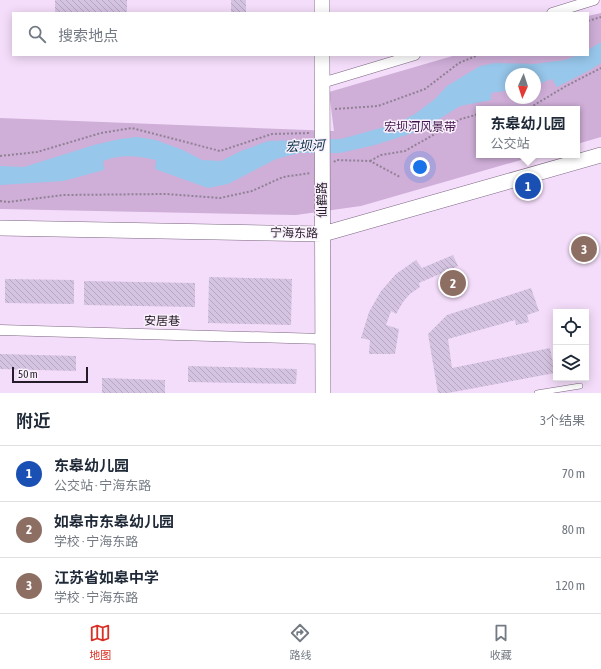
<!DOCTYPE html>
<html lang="zh">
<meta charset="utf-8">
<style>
body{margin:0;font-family:"Asap Condensed","Noto Sans SC",sans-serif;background:#f2f2f3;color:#1f2937}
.controls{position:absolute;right:12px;bottom:12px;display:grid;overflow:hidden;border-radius:0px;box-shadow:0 2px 10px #0003}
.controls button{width:36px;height:36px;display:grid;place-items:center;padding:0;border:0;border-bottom:1px solid #e0e1e3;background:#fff;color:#1f2937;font:20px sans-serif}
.compass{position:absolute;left:505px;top:68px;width:36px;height:36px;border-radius:50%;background:#fff;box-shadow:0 2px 10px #0003;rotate:183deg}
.scale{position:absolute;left:12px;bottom:10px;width:76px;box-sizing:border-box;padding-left:4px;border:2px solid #251c27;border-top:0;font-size:11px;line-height:14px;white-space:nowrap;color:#251c27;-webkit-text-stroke:3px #f9f0fc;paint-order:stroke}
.you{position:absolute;left:420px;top:167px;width:14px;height:14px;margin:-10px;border:3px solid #fff;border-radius:50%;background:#1a73e8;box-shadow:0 0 0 6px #1a73e833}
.badge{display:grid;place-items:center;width:26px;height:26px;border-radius:50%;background:#d93025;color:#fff;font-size:13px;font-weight:700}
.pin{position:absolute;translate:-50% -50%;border:2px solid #fff;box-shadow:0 1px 4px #0006}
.popup{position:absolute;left:476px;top:106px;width:104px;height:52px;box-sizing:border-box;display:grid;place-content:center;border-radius:0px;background:#fff;filter:drop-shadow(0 1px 3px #0005);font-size:13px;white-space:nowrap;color:#747a83}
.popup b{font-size:15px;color:#1f2937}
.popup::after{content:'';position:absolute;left:50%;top:100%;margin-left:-8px;border:8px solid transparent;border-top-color:#fff}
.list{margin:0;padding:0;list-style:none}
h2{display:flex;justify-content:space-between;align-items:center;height:52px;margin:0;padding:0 16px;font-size:17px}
h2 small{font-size:13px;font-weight:400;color:#747a83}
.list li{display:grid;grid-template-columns:26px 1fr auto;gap:12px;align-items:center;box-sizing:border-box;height:56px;padding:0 16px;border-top:1px solid #e0e1e3}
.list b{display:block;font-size:15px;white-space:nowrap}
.list p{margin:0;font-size:13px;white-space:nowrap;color:#747a83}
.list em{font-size:13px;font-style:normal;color:#747a83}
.icon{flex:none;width:22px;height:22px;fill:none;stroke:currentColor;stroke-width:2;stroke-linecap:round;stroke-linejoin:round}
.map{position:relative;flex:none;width:601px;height:393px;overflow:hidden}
.search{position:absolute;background:#fff;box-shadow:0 2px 10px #0003;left:12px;right:12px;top:12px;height:44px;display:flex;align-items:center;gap:10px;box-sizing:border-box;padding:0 14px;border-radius:0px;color:#747a83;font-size:15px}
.sheet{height:220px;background:#fff}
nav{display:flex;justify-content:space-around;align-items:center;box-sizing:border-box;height:56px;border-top:1px solid #e0e1e3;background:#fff;font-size:11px;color:#747a83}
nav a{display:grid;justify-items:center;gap:2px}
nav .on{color:#d93025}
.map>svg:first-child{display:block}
.park{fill:#cfaed8;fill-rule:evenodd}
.water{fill:#97c7eb}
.building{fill:url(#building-back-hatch)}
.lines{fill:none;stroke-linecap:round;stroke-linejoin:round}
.lane-casing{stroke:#7a667f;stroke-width:6}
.street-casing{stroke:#7a667f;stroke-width:11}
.secondary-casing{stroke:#7a667f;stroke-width:16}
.path{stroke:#918195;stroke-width:2;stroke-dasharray:2 2;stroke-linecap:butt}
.lane{stroke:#fff;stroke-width:5}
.street{stroke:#fff;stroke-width:10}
.secondary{stroke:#fff;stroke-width:15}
.labels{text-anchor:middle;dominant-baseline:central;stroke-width:3;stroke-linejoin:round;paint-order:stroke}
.park-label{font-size:12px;fill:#3f154a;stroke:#f9f0fc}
.street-label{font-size:12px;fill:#251c27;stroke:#f9f0fc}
.water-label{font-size:13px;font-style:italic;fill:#062d46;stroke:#f9f0fc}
</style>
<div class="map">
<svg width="601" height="393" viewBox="0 0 601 393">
<defs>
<pattern id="building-back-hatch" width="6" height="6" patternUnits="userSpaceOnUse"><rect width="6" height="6" fill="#d5c3e2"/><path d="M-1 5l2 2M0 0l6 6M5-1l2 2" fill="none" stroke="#b7a7c2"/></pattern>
</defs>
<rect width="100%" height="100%" fill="#f4ddfa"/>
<!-- park -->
<path class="park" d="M601 13V137L577 144V109H479V155H538L361 206 296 215 0 209V118L334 131 329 92 456 55H588V16ZM511 74H535V98H511Z"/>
<!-- water -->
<path class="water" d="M601 42V63L590 70 557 87 552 79 535 85V74H511V90L491 93V100L460 106 422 130 375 145 340 153H299L276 159 228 184 208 188 155 169 156 160C136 156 123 154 103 161L104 170 63 181 0 185V166L24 167 94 145 120 139 138 137 156 140 183 150 202 160 221 161 241 151 268 141 341 139 395 124 415 114 435 99 447 86 480 66 495 63 534 64 565 60 578 55H588V50Z"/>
<!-- building -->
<path class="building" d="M55 0H127V13H55Z
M231 0H246V13H231Z
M453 255 458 266 419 283 420 287 410 294 403 302 396 314 391 311 386 325 399 329 395 354H369L370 340 361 338 369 312 381 291 396 274 416 260 422 268Z
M209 277 292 279 291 325 208 323Z
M5 279 74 280V304L5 303Z
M84 281 195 283V307L84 305Z
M531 288 539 311 527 315 529 322 516 325 515 320 448 339 452 368 550 348 555 373 448 393H438L428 334 447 315Z
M0 354 76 356V371L0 369Z
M188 366 297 369 296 384 188 382Z
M102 378 165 380V393H102Z"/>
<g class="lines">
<!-- lane casing -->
<g class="lane-casing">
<path id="lane" d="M537 393 580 386"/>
</g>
<!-- street casing -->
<g class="street-casing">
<path id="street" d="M552 13 594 0
M322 83 415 55
M0 330 323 339"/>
</g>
<!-- secondary casing -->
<g class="secondary-casing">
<path id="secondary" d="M322 0V13
M322 55 323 393
M0 228 323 234 601 155"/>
</g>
<!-- path -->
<path class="path" d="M588 21 601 17
M335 109 378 106 425 89 459 63 478 55
M518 109 531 107 566 86 601 68
M0 156 37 152 101 133 132 128 220 151 272 134 311 133
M370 161 381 155 405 151 461 119 479 114
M334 162 336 160 370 161 400 177
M0 201 7 202 63 195 166 194 220 198 252 191 283 177 311 173"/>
<!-- lane -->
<use href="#lane" class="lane"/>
<!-- street -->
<use href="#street" class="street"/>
<!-- secondary -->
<use href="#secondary" class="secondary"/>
</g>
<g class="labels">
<!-- park labels -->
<g class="park-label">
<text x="420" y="127">宏坝河风景带</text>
</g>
<!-- street labels -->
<g class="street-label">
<text transform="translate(322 200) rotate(-90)">仙鹤路</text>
<text transform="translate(294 233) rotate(1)">宁海东路</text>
<text transform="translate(162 321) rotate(1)">安居巷</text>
</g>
<!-- water labels -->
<g class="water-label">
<text transform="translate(305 146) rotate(-3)">宏坝河</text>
</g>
</g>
</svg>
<div class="controls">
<button><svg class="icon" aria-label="locate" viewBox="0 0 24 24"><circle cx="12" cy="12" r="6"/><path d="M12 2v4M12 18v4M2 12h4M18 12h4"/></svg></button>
<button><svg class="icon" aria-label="layers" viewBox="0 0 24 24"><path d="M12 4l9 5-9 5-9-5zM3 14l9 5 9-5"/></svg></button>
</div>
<svg class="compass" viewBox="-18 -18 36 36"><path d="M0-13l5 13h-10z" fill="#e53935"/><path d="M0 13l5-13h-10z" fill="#747a83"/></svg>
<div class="scale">50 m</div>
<div class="you"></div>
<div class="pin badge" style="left:528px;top:186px;background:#1a4fb4">1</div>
<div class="popup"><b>东皋幼儿园</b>公交站</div>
<div class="pin badge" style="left:453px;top:283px;background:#8d6e63">2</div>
<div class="pin badge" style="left:584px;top:249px;background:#8d6e63">3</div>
<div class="search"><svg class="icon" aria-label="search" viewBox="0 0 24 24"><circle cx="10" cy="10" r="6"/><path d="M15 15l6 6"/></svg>搜索地点</div>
</div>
<section class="sheet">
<h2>附近<small>3个结果</small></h2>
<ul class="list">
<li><span class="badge" style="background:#1a4fb4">1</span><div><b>东皋幼儿园</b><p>公交站 · 宁海东路</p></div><em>70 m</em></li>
<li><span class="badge" style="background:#8d6e63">2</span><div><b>如皋市东皋幼儿园</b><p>学校 · 宁海东路</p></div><em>80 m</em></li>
<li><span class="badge" style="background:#8d6e63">3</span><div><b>江苏省如皋中学</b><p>学校 · 宁海东路</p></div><em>120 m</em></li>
</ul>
</section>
<nav>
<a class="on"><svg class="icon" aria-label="map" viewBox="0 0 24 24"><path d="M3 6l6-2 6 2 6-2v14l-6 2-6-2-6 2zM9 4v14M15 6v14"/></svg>地图</a>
<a><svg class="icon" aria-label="directions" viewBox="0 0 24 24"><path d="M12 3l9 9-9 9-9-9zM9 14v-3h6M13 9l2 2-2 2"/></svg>路线</a>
<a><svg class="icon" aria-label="saved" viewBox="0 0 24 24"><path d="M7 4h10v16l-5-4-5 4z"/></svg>收藏</a>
</nav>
